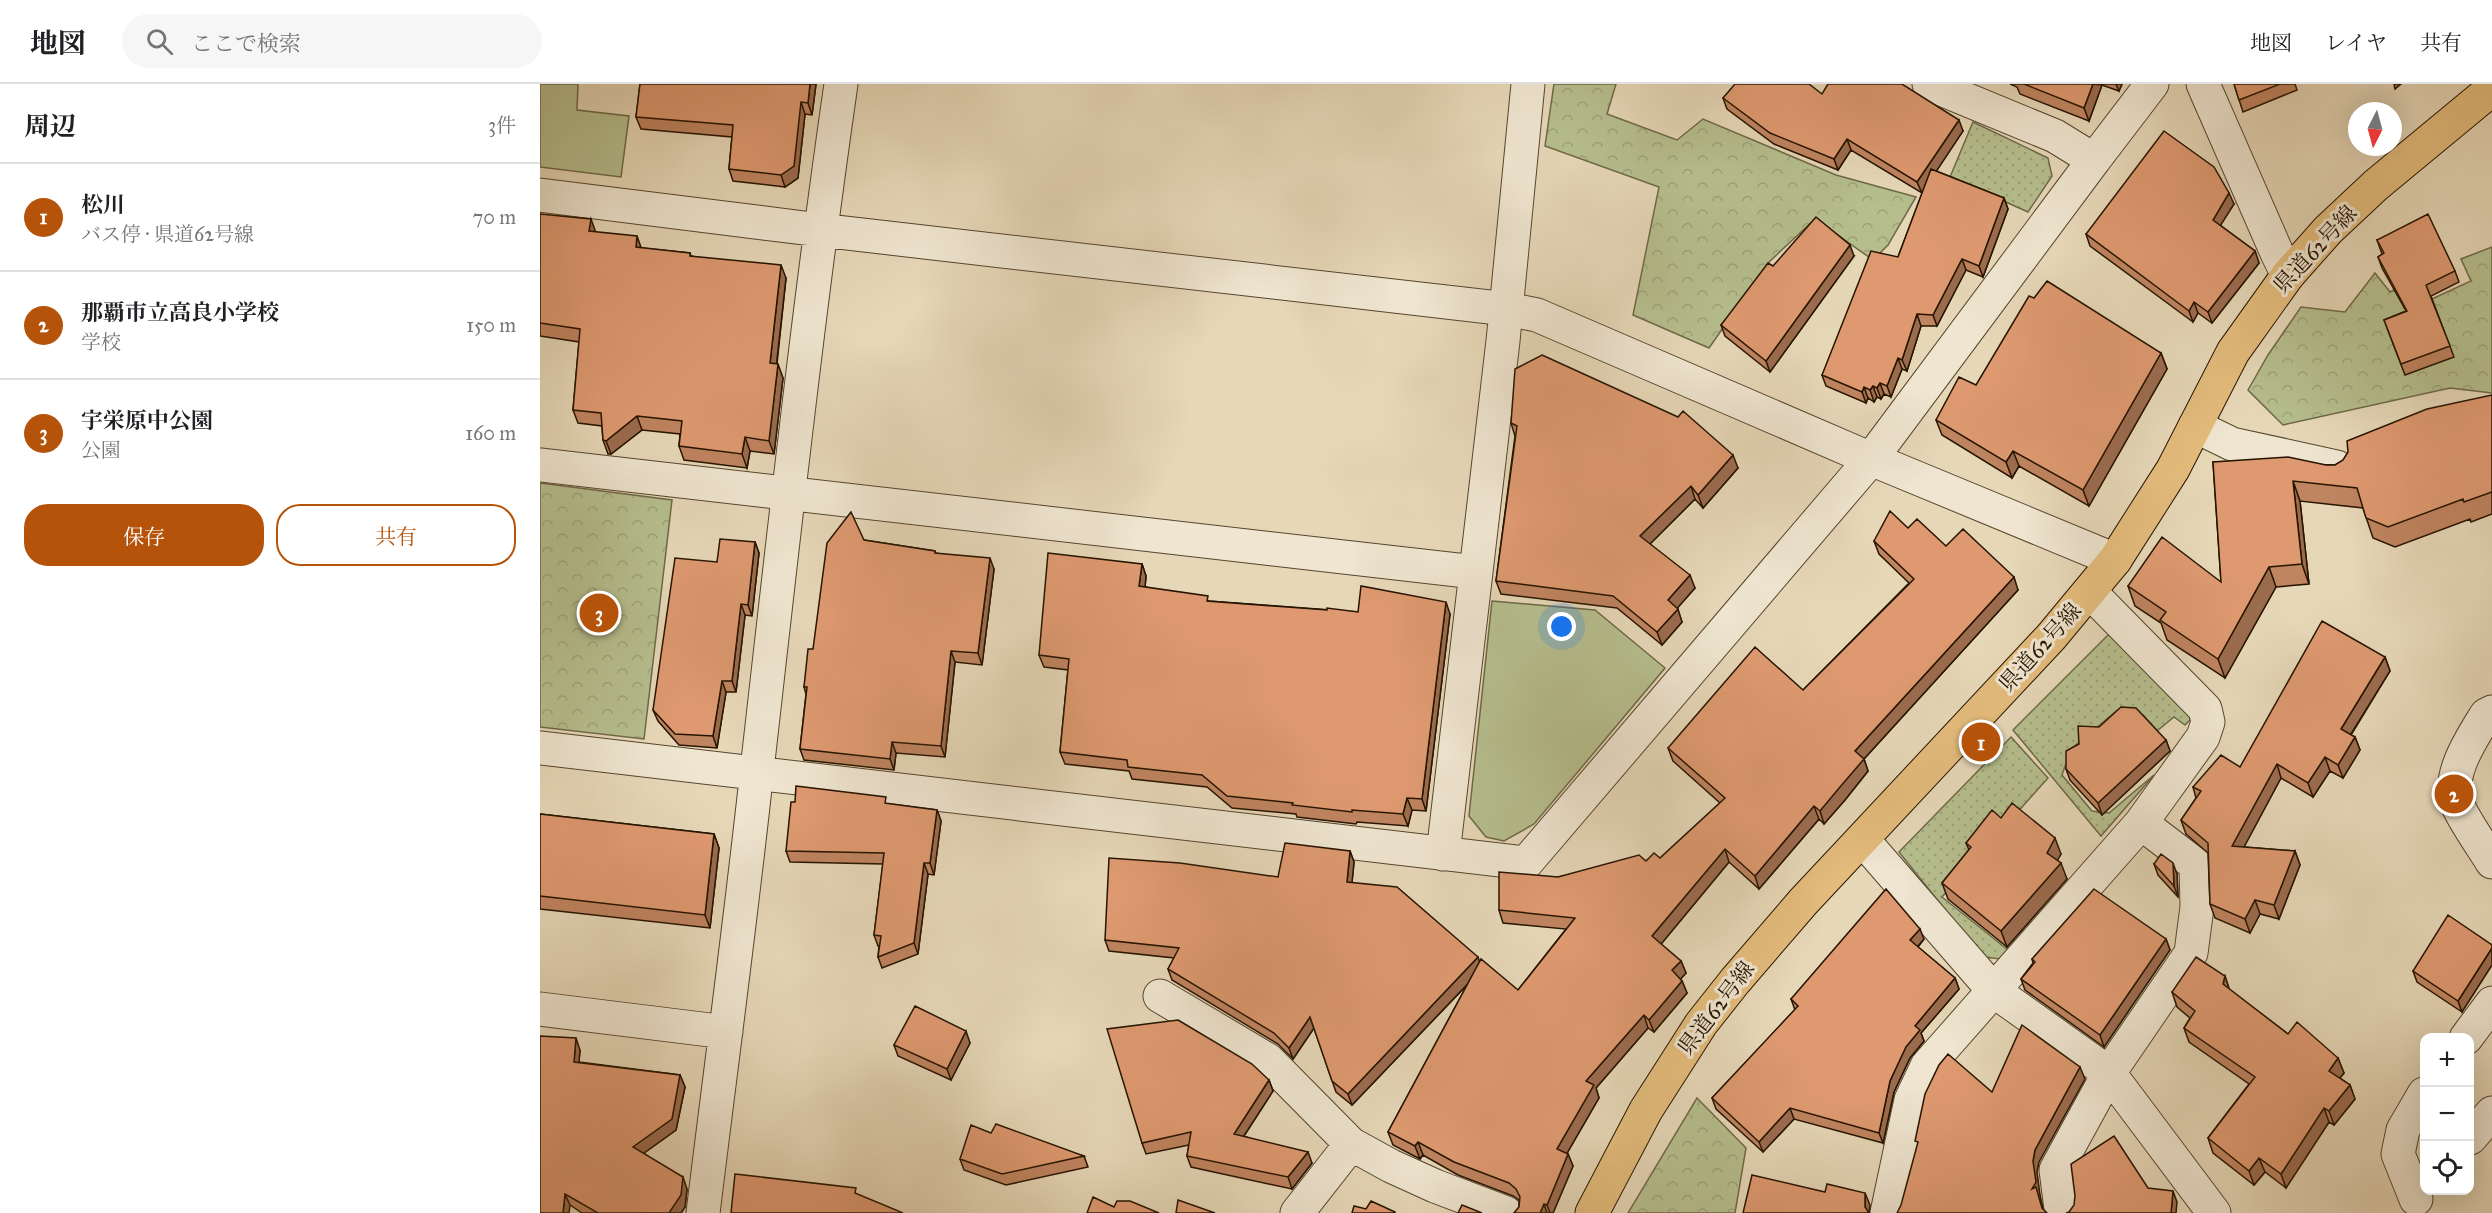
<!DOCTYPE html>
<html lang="ja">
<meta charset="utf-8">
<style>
body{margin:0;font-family:"IM FELL Great Primer","Noto Serif JP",serif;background:#f6f6f6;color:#202124}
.controls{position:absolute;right:18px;bottom:18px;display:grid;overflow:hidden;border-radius:12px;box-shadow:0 6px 24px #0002}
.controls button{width:54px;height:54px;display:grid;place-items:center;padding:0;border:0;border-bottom:2px solid #e0e0e0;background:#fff;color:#202124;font:30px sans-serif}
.compass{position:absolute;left:1808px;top:18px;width:54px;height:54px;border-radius:50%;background:#fff;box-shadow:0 6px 24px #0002;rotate:186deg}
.you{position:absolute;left:1022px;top:543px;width:21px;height:21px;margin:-15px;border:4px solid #fff;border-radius:50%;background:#1a73e8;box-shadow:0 0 0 9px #1a73e833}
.badge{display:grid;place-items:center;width:39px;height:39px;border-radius:50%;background:#b45309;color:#fff;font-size:20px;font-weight:700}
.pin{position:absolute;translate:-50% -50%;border:3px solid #fff;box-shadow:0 2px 6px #0006}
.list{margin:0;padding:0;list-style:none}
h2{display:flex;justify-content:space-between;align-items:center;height:78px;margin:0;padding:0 24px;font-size:26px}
h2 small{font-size:20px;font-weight:400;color:#757577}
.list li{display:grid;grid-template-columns:39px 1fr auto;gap:18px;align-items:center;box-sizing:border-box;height:108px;padding:0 24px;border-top:2px solid #e0e0e0}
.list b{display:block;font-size:22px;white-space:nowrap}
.list p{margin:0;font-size:20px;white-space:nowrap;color:#757577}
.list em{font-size:20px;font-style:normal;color:#757577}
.actions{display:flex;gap:12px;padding:18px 24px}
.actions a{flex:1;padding:14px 0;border:2px solid #b45309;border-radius:24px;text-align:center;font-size:21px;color:#b45309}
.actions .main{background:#b45309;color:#fff}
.icon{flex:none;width:33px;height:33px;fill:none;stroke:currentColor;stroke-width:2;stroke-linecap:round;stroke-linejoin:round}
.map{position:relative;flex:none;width:1952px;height:1129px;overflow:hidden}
header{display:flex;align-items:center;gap:36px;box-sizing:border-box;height:84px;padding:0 30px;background:#fff;border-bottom:2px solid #e0e0e0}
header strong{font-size:28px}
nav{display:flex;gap:33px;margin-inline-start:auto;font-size:21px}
.search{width:420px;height:54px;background:#f6f6f6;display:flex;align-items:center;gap:15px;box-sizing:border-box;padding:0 21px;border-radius:33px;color:#757577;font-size:22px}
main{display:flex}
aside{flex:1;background:#fff}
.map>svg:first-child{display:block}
.grass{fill:#b6be8e;stroke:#6e6947;stroke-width:1.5}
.forest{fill:url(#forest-crowns);stroke:#6e6947;stroke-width:1.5}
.garden{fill:url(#garden-dots);stroke:#6e6947;stroke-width:1.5}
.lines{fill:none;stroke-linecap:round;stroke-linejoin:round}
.minor-casing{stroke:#56452e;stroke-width:35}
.major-casing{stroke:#261400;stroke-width:35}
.minor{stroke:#efe5d0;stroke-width:33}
.major{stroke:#e3bc7c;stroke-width:33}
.wall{fill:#bf8460;stroke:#261400;stroke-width:1.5}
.shaded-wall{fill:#9b6b4e;stroke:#261400;stroke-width:1.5}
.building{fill:#de9970;stroke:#261400;stroke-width:1.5}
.labels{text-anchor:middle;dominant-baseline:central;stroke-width:6;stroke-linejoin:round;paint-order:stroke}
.street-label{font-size:22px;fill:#261400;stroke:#efe5d0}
</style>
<header>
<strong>地図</strong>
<div class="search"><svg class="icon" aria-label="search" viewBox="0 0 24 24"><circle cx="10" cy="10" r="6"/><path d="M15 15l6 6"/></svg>ここで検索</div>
<nav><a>地図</a><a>レイヤ</a><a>共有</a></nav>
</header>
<main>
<aside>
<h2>周辺<small>3件</small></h2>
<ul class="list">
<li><span class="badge">1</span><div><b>松川</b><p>バス停 · 県道62号線</p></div><em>70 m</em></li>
<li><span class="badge">2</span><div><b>那覇市立高良小学校</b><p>学校</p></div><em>150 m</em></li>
<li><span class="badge">3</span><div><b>宇栄原中公園</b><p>公園</p></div><em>160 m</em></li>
</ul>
<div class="actions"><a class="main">保存</a><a>共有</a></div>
</aside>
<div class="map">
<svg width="1952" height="1129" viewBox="0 0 1952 1129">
<defs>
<pattern id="forest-crowns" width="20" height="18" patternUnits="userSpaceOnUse" patternTransform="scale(1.5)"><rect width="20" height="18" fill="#b6be8e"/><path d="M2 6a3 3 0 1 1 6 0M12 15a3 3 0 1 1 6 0" fill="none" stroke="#9ca279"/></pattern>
<pattern id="garden-dots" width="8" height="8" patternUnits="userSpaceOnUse" patternTransform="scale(1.5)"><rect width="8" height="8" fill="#b6be8e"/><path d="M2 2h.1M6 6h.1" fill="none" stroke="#9ca279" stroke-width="1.8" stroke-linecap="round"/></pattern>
</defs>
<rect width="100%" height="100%" fill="#e6d7b7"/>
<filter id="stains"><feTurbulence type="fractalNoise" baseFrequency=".00333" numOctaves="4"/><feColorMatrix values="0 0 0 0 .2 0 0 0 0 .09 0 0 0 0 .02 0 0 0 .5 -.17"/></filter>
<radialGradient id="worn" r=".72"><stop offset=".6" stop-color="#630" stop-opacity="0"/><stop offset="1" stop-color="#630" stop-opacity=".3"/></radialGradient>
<!-- grass -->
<path class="grass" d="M0 0H38L37 26 89 32 81 93 0 83Z
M952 517 1055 526 1125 584 994 740 964 757 946 753 929 732Z"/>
<!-- forest -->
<path class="forest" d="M1014 0H1076L1067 30 1137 56 1163 35 1296 91 1376 113 1348 161 1333 176 1275 135 1229 178 1169 264 1093 231 1119 103 1005 62Z
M1952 163V309L1910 304 1743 341 1708 306 1728 271 1761 223 1805 228 1835 189 1850 208 1865 200 1879 221 1931 197 1921 175Z
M0 399 132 416 104 655 0 643Z
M1157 1014 1206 1064 1195 1129H1088Z"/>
<!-- garden -->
<path class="garden" d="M1433 38 1508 74 1512 92 1488 128 1410 93Z
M1569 550 1640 618 1651 635 1645 641 1634 633 1617 647 1603 631 1574 629 1531 665 1522 691 1552 727 1569 729 1614 691 1561 752 1473 646Z
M1471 653 1508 694 1402 813 1468 866 1461 875 1443 873 1359 768Z"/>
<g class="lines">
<!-- minor casing -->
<g class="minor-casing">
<path id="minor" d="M1663 0 1737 169 1748 191
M1554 76 1612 0
M0 111 280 146 967 225 997 231 1331 375 1575 476
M1655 342 1692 360 1797 383
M0 381 935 488
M1952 628 1946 631C1932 654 1905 693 1918 722 1927 741 1941 760 1952 778
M0 664 986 779 1331 375 1554 76 1515 52 1389 0
M1323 756 1454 907 1569 989 1674 1129
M903 770 963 257 988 0
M620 912 728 976 811 1060 851 1082 895 1102 966 1129
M0 925 186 948
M1926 954 1952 919
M1930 1054 1952 1029
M1876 1115 1858 1070 1863 1046 1884 1010
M1521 1125 1516 1086 1569 989 1651 869 1657 823 1656 781 1601 739
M163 1129C181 982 201 834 217 686 243 457 268 228 301 0
M757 1129 811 1060
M1347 1129 1371 1016 1387 982 1601 739 1663 653 1668 638 1665 625 1550 508"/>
</g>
<!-- major casing -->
<g class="major-casing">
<path id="major" d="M1052 1129 1106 1026 1161 940 1195 897 1263 818 1511 553 1575 476 1633 385 1693 268 1748 191 1788 146 1836 101 1952 5"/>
</g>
<!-- minor -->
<use href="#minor" class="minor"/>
<!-- major -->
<use href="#major" class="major"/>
</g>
<!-- wall -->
<path class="wall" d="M100 0H276L272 31 265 30 258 94 245 103 193 97 189 85 192 53 101 45 96 33Z
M1470 0H1582L1579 7 1562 1 1549 37 1480 10 1477 3Z
M1694 0H1755L1757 6 1703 28Z
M1282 10 1423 47 1396 87 1464 114 1468 125 1443 193 1426 186 1397 242H1381L1367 287 1362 285 1351 313 1344 310 1341 315 1337 313 1334 318 1328 314 1326 319 1286 302 1282 291 1358 173 1383 107 1382 109 1311 66 1298 86 1234 60 1187 25 1183 14Z
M1694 120 1680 141 1715 167 1719 179 1672 239 1658 229 1653 238 1550 162 1546 150Z
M0 130 101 164 150 169 151 172 246 194 237 280 243 294 234 370 210 367 207 384 144 376 139 362 140 350 102 346 71 370H68L63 356 62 342 38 339 33 326 39 258 0 252Z
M1837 156 1915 187 1919 198 1891 212 1914 273 1865 291 1844 236 1866 227 1842 184 1838 173 1842 170Z
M1314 172 1230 288 1185 252 1181 241 1233 182Z
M1621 269 1627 285 1549 422 1479 382 1472 394 1402 351 1396 336 1436 301Z
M1952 311V430L1931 438 1930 435 1855 463 1833 454 1823 424 1760 417 1769 500 1736 503 1685 594 1627 556 1621 539 1595 522 1588 502 1681 498 1673 378 1795 381Z
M971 339 1198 384 1163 424 1155 415 1110 460 1155 504 1137 524 1142 538 1122 561 1077 524 961 510 956 497 975 352Z
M1368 444 1406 462 1478 506 1324 675 1328 687 1305 716 1284 740 1279 735 1219 805 1189 778 1121 860 1141 877 1146 889 1140 895 1142 897 1147 909 1114 948 1108 944 1056 1004 1059 1014 1027 1069 1028 1070 1033 1082 1013 1129H974L979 1123V1116L973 1112 918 1091 883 1071 880 1075 853 1061 848 1048 927 901 812 1021 796 1008 774 944 753 975 738 960 632 896 628 885 634 874 569 867 565 856 810 767 814 778 812 798 940 877 978 906 1026 845 963 839 959 826 1018 793 1120 774 1180 719 1133 677 1128 664 1263 606 1369 499 1339 470 1334 457Z
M324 456 395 467 396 469 454 485 442 581 415 578 405 673 356 669 354 686 264 676 260 665 266 610 264 603 273 565Z
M215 458 219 469 212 532 205 531 196 608H186L177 664 139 661 118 637 113 626 177 478Z
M602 480 606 492 605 503 669 517 818 528 910 530 886 727 872 726 868 742 817 738 816 740 757 733 756 730 692 724 667 703 592 695 589 687 525 680 520 668 528 586 504 583 499 571Z
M1845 573 1850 587 1811 651 1815 653 1820 666 1803 694 1790 687 1773 713 1741 694 1704 763 1755 767 1760 781 1739 835 1720 830 1710 849 1675 834 1670 820 1668 769 1646 750 1641 736 1656 714 1653 703 1700 683Z
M1626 656 1630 667 1562 731 1530 696 1526 685 1539 660Z
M349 720 397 726 401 737 394 791 388 790 378 870 342 884 338 873 339 862H338L334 851 343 780 250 778 246 767Z
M0 730 174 750 179 764 170 844 0 825Z
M1461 734 1521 770 1517 776 1527 795 1467 863 1408 815 1402 799 1429 766 1426 759Z
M1614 780 1637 790 1638 813 1618 791Z
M1384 855 1378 863 1415 894 1419 905 1381 949 1384 957 1370 974 1354 1008 1343 1059 1254 1035 1223 1068 1176 1025 1172 1014 1255 926 1251 915Z
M1626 855 1630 866 1564 963 1485 906 1481 895 1493 879 1492 875Z
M1952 861 1922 928 1877 898 1873 887Z
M1685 892 1689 905 1748 950 1798 974 1804 989 1800 994 1810 1001 1815 1015 1794 1041 1789 1038 1746 1104 1725 1088 1714 1101 1673 1069 1668 1054 1709 1000 1649 958 1644 944 1650 934 1637 923 1632 908Z
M430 959 411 996 358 972 354 961Z
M40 966 39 978 140 991 145 1003 136 1046 104 1069 147 1105 145 1123 141 1129H42L30 1121 0 1129Z
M729 996 733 1007 704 1052 772 1079 752 1105 651 1083 647 1072 649 1061 606 1070 602 1059Z
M451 1049 544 1072 548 1083 466 1101 424 1086 420 1075Z"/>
<!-- shaded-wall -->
<path class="shaded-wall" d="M270 0H276L272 31 268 19Z
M1553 0 1562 1 1549 37 1544 24Z
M1576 0H1582L1579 7Z
M1854 0H1861L1855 5Z
M261 18 265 30 258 94 245 103 241 91Z
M1419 36 1423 47 1382 109 1377 98Z
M1307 55 1311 66 1298 86 1294 75Z
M1689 109 1694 120 1677 147 1673 136Z
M1464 114 1468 125 1443 193 1439 182Z
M51 135 56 149 49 147Z
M97 152 102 166 96 163Z
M1310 161 1314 172 1230 288 1226 277Z
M1715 167 1719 179 1672 239 1668 228Z
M1422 175 1426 186 1397 242 1393 231Z
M241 181 246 194 235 293 230 279Z
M1654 218 1658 229 1653 238 1649 227Z
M1377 230 1381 242 1367 287 1362 276Z
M1621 269 1627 285 1549 422 1543 406Z
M1358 274 1362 285 1351 313 1347 302Z
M238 280 243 294 234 370 229 357Z
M1340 299 1344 310 1341 315 1337 304Z
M1333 302 1337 313 1334 318 1330 306Z
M1324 303 1328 314 1326 319 1322 308Z
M97 332 102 346 71 370 66 357Z
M205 353 210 367 207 384 202 370Z
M1473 367 1479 382 1472 394 1466 378Z
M1193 371 1198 384 1163 424 1158 411Z
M1753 397 1760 417 1769 500 1762 480Z
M1151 402 1155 415 1105 465 1100 452Z
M215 458 219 469 212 532 208 521Z
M450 474 454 485 442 581 438 569Z
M602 480 606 492 604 514 599 502Z
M1729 483 1736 503 1685 594 1678 575Z
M1150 491 1155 504 1133 529 1128 516Z
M1474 493 1478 506 1324 675 1328 687 1305 716 1284 740 1280 727 1315 667Z
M906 518 910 530 886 727 882 715Z
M201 520 205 531 196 608 192 597Z
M1138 525 1142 538 1122 561 1117 548Z
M411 567 415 578 405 673 401 662Z
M1845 573 1850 587 1806 658 1801 645Z
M182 597 186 608 177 664 173 652Z
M1815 653 1820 666 1803 694 1798 681Z
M1626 656 1630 667 1562 731 1558 719Z
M352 658 356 669 354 686 350 675Z
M1785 673 1790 687 1773 713 1768 699Z
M1737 680 1741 694 1697 776 1692 762Z
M867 714 872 726 868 742 863 730Z
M1274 722 1279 735 1219 805 1215 792Z
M397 726 401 737 394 791 390 779Z
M174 750 179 764 170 844 165 831Z
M1515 754 1521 770 1513 785 1507 769Z
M1185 765 1189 778 1117 865 1112 852Z
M810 767 814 778 811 809 807 798Z
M1755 767 1760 781 1739 835 1734 821Z
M384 779 388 790 378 870 374 859Z
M1521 779 1527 795 1467 863 1461 847Z
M1633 779 1637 790 1638 813 1634 802Z
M1715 816 1720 830 1710 849 1705 835Z
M1380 845 1384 855 1374 867 1370 856Z
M1626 855 1630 866 1564 963 1560 951Z
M1952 864V881L1922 928 1918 917Z
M938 873 942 885 812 1021 808 1010Z
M1141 877 1146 889 1137 899 1132 886Z
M1685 892 1690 907 1683 900Z
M1415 894 1419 905 1381 949 1384 957 1370 974 1354 1008 1343 1059 1339 1049 1350 997 1375 942Z
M1142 897 1147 909 1114 948 1109 936Z
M1104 931 1108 944 1056 1004 1059 1014 1022 1078 1017 1065 1046 997Z
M770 933 774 944 753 975 749 964Z
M426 947 430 959 411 996 407 985Z
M36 954 40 966 38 989 34 978Z
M1798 974 1804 989 1794 1001 1789 987Z
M1540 983 1545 995 1499 1078 1497 1088 1500 1111 1504 1129 1492 1105 1493 1077 1495 1066Z
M140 991 145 1003 136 1046 97 1074 93 1063Z
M729 996 733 1007 698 1061 694 1050Z
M1810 1001 1815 1015 1794 1041 1789 1027Z
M1250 1024 1254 1035 1223 1068 1219 1058Z
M1784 1024 1789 1038 1746 1104 1741 1090Z
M878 1058 883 1071 880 1075 875 1062Z
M768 1068 772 1079 752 1105 748 1093Z
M1028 1070 1033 1082 1013 1129H1010L1007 1121Z
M1719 1074 1725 1088 1714 1101 1709 1087Z
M143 1093 147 1105 145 1123 141 1129H129Z
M1633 1107 1637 1118 1636 1129H1631Z
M1325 1109 1330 1121 1329 1129H1327L1325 1123Z
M25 1110 30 1121 29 1129H23Z
M1004 1120 1007 1129H1000Z"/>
<!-- building -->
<path class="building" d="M100 0H270L268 19 261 18 254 82 241 91 189 85 193 41 96 33Z
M1195 0H1269L1282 10 1288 0H1362L1419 36 1377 98 1307 55 1294 75 1230 49 1183 14Z
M1484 0H1553L1544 24Z
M1694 0H1740L1699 16Z
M1624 47 1674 83 1689 109 1673 136 1715 167 1668 228 1654 218 1649 227 1546 150Z
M1391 85 1464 114 1439 182 1422 175 1393 231 1377 230 1362 276 1358 274 1347 302 1340 299 1337 304 1333 302 1330 306 1324 303 1322 308 1282 291 1331 167 1358 173Z
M0 130 51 135 49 147 97 152 96 163 150 169V172L241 181 230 279 238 280 229 357 205 353 202 370 139 362 142 337 97 332 66 357 63 356 61 329 33 326 40 245 0 239Z
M1888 130 1915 187 1886 201 1910 262 1861 280 1844 236 1867 227 1838 173 1844 169 1837 156Z
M1276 133 1310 161 1226 277 1181 241 1228 179 1233 182Z
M1507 197 1621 269 1543 406 1473 367 1466 378 1396 336 1419 293 1436 301 1489 212 1494 214Z
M1002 271 1138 333 1143 327 1193 371 1158 411 1151 402 1100 452 1150 491 1128 516 1138 525 1117 548 1073 512 956 497 977 342 971 339 975 285Z
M1952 311V408L1924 418 1923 415 1848 443 1826 434 1817 404 1753 397 1762 480 1729 483 1678 575 1620 536 1626 528 1588 502 1622 453 1681 498 1673 378 1748 373 1786 381H1795L1803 376 1808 368 1807 357 1887 325Z
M1350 427 1368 444 1377 435 1406 462 1423 445 1474 493 1315 667 1324 675 1300 703 1280 727 1274 722 1215 792 1185 765 1112 852 1141 877 1132 886 1142 897 1109 936 1104 931 1046 997 1054 1001 1017 1065 1028 1070 1007 1121 1004 1120 1000 1129H974L979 1123 980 1113 976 1105 969 1099 914 1078 878 1058 875 1062 848 1048 941 875 978 906 1035 834 959 826V788L1018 793 1099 771 1106 777 1114 769 1120 774 1185 714 1128 664 1215 563 1263 606 1374 495 1334 457Z
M311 428 324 456 395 467V469L450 474 438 569 411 567 401 662 352 658 350 675 260 665 267 603H264L268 565H273L287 459Z
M180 455 215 458 208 521 201 520 192 597H182L173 652 135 650 113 626 135 474 177 478Z
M508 469 602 480 599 502 668 512 667 517 787 526V524L818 528 821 502 906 518 882 715 867 714 863 730 812 726V728L752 721 753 719 687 712 662 691 588 683 587 676 520 668 529 575 499 571Z
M1782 537 1845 573 1801 645 1815 653 1798 681 1785 673 1768 699 1737 680 1692 762 1755 767 1734 821 1715 816 1705 835 1670 820 1668 759 1641 736 1661 707 1653 703 1681 671 1700 683Z
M1581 623 1596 624 1626 656 1558 719 1526 685V667L1539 660 1538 642 1559 643Z
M256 702 346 713 345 719 397 726 390 779H384L374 859 338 873 341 852 334 851 344 769 246 767 251 718H255Z
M1472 719 1515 754 1507 769 1521 779 1461 847 1402 799 1431 763 1426 759 1452 726 1461 734Z
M0 730 174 750 165 831 0 812Z
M745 759 810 767 807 798 857 803 938 873 808 1010 792 997 770 933 749 964 734 949 628 885 639 864 565 856 569 774 640 779 738 793Z
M1621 770 1633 779 1634 802 1614 780Z
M1346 805 1380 845 1370 856 1415 894 1375 942 1380 946 1366 963 1350 997 1339 1049 1250 1024 1219 1058 1172 1014 1258 922 1251 915Z
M1554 805 1626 855 1560 951 1481 895 1495 878 1492 875Z
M1908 831 1952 861V864L1918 917 1873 887Z
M1656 873 1685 892 1683 900 1748 950 1757 938 1798 974 1789 987 1810 1001 1789 1027 1784 1024 1741 1090 1719 1074 1709 1087 1668 1054 1715 993 1644 944 1655 927 1632 908Z
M375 922 426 947 407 985 354 961Z
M638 936 712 980 729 996 694 1050 768 1068 748 1093 647 1072 651 1048 602 1059 567 945Z
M1482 941 1540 983 1495 1066 1493 1077 1496 1098 1492 1105 1496 1103 1502 1124 1507 1129H1357L1361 1121 1378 1058 1375 1057 1385 1010 1399 981 1408 970 1452 1008Z
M0 952 36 954 34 978 140 991 132 1035 93 1063 143 1093 141 1111 129 1129H58L25 1110 23 1129H0Z
M456 1040 544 1072 462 1090 420 1075 431 1041 451 1049Z
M1574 1052 1608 1104 1633 1107 1631 1129H1526L1529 1128 1534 1121 1535 1112 1531 1080Z
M195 1090 316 1104 315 1109 363 1129H191Z
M1212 1091 1285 1108 1287 1100 1325 1109V1123L1329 1129H1203Z
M553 1113 574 1123 577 1117H590L619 1129H547Z
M638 1116 675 1129H636Z
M831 1117 855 1128V1129H812L814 1122 826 1125Z
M922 1121 942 1129H918Z"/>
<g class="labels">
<!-- street labels -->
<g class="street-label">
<text transform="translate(1775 165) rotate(-47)">県道62号線</text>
<text transform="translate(1500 563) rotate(-48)">県道62号線</text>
<text transform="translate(1176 924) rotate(-53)">県道62号線</text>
</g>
</g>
<rect width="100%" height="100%" filter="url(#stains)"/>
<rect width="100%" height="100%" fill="url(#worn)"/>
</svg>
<div class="controls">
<button>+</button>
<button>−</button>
<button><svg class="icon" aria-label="locate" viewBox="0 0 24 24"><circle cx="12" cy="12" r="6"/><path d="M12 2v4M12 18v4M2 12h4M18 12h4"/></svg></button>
</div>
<svg class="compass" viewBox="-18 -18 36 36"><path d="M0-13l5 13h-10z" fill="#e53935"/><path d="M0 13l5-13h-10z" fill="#757577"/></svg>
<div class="you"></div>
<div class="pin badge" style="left:1441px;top:658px">1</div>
<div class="pin badge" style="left:1914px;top:710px">2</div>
<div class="pin badge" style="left:59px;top:529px">3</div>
</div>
</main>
